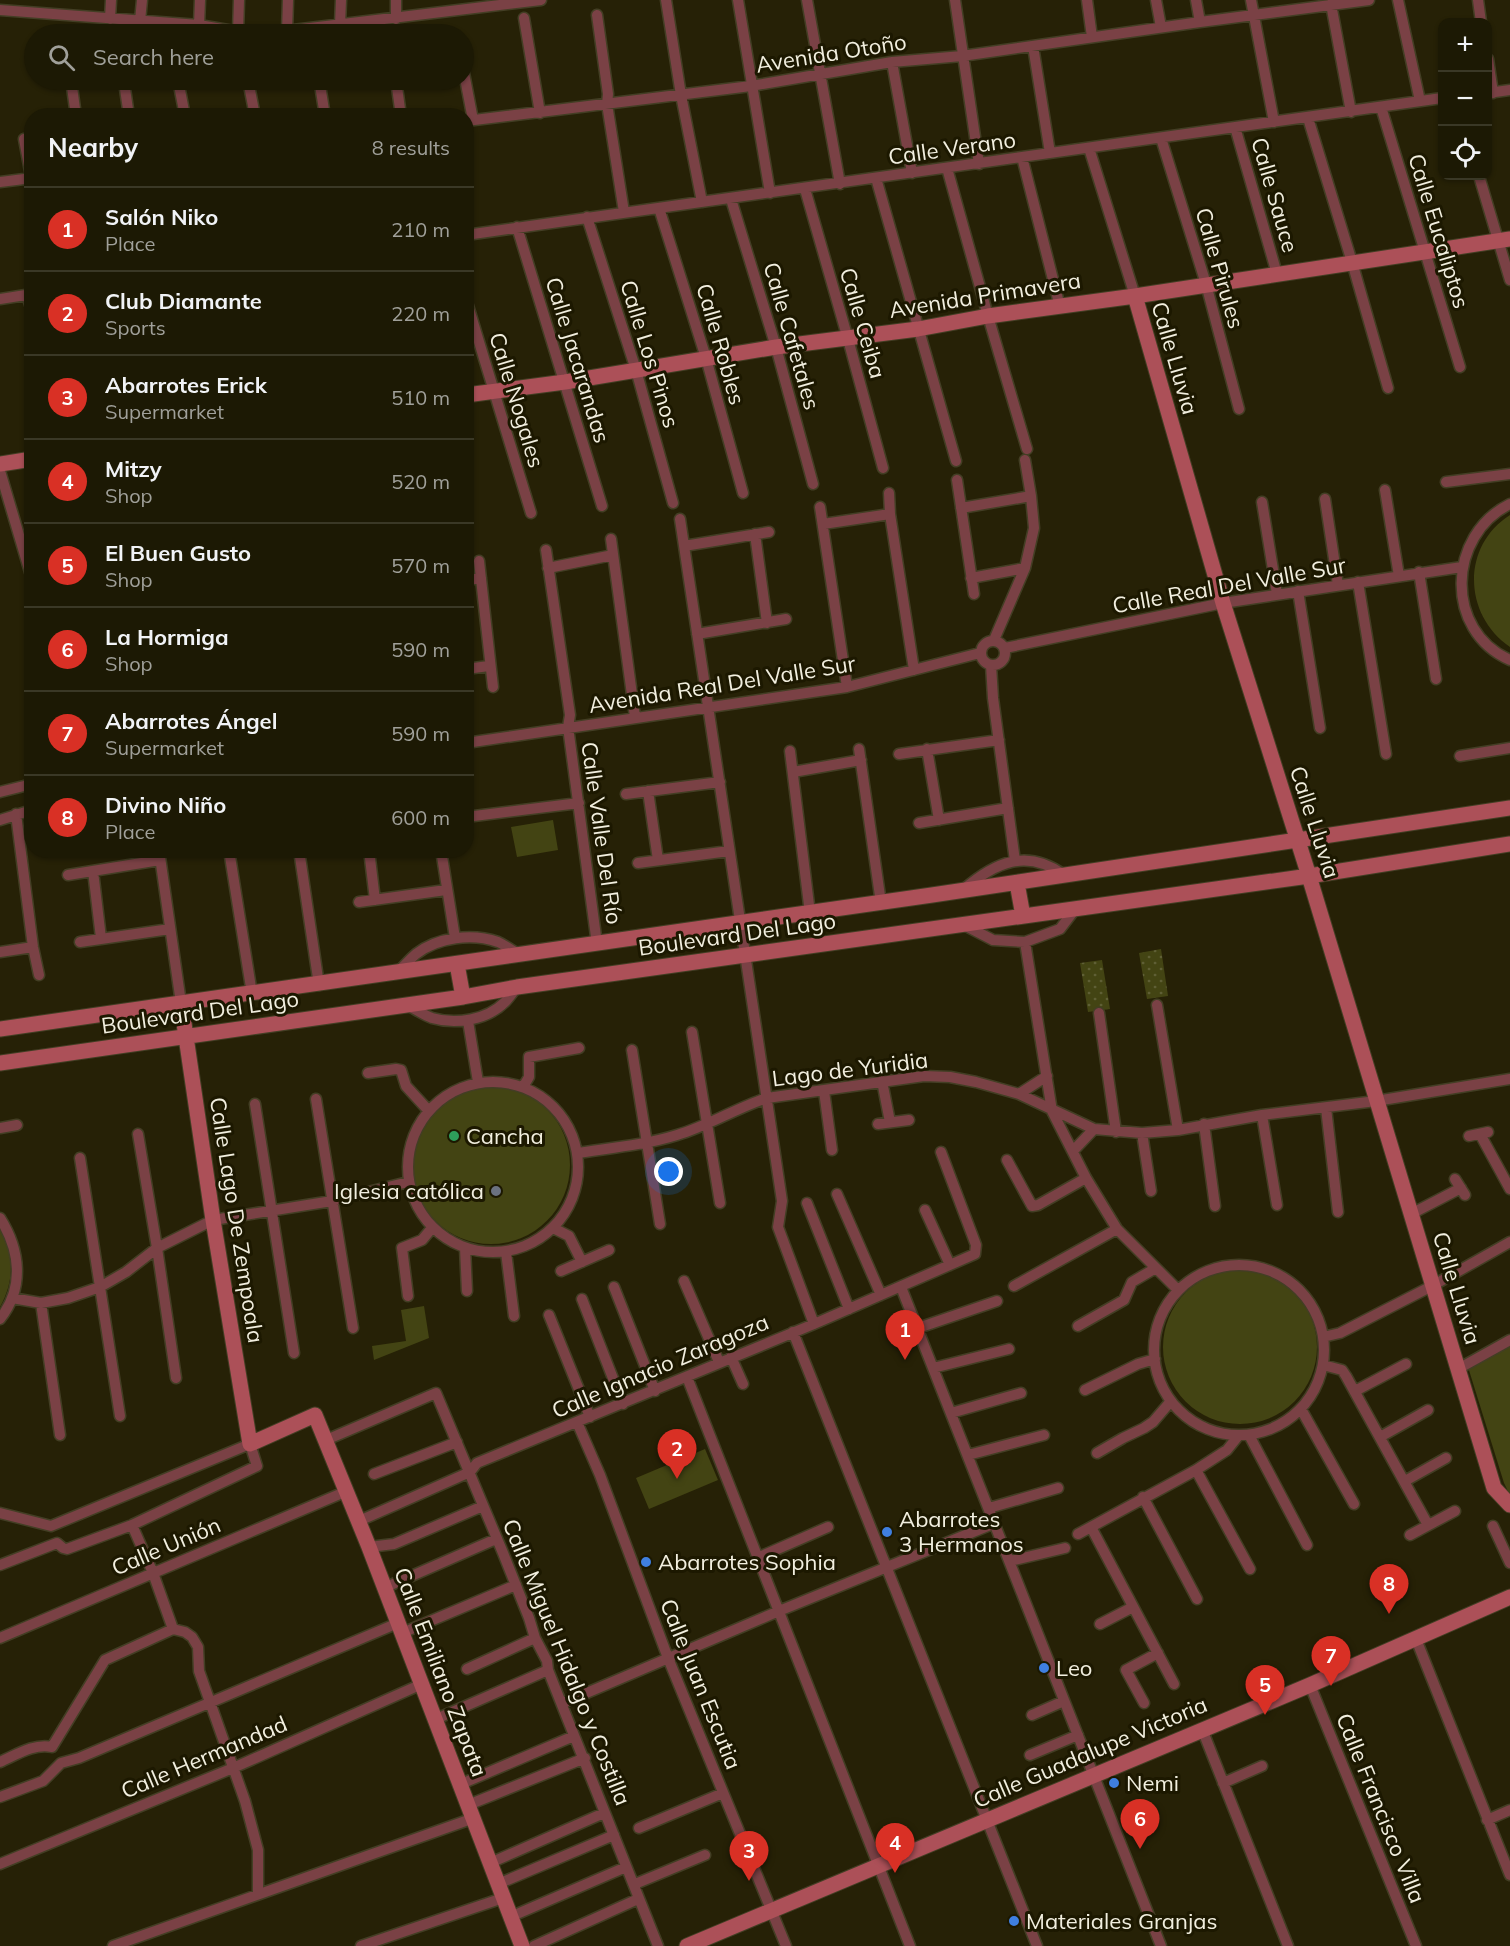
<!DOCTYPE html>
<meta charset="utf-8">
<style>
body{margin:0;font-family:Mulish,sans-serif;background:#292613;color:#f1f3f6}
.controls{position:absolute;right:18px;top:18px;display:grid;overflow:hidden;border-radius:12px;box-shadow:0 2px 4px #0004}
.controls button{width:54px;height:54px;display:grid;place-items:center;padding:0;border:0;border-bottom:2px solid #3a3826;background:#1c1904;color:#f1f3f6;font:30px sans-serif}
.you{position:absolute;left:669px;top:1172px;width:21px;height:21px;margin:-15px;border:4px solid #fff;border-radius:50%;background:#1a73e8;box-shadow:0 0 0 9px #1a73e833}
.badge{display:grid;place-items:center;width:39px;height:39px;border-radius:50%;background:#d93025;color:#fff;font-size:20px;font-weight:700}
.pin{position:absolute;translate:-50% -50px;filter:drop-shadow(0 2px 3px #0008)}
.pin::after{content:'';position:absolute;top:32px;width:21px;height:18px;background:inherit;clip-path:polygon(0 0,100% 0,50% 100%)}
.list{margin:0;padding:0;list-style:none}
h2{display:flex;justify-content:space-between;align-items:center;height:78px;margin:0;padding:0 24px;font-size:26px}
h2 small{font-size:20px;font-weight:400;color:#a0a09a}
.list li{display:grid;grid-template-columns:39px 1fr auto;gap:18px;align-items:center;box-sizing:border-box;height:84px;padding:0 24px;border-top:2px solid #3a3826}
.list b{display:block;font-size:22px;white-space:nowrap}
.list p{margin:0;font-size:20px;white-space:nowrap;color:#a0a09a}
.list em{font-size:20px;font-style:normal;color:#a0a09a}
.icon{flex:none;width:33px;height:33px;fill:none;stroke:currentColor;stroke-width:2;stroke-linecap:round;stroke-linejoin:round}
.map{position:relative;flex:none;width:1510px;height:1946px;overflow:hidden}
.search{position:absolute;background:#1c1904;box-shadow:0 2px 4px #0004;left:24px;top:24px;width:450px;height:66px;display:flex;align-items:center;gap:15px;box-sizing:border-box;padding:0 21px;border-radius:33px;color:#a0a09a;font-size:22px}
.panel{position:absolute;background:#1c1904;box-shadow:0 2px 4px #0004;left:24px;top:108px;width:450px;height:750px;border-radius:24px}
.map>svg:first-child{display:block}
.grass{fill:url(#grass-dots)}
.park{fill:#434413}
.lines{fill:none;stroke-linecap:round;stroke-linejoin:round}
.street-casing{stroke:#433e24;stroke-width:13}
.secondary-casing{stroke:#433e24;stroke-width:17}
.street{stroke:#7a4145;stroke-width:10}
.secondary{stroke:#ac5058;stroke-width:15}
.leisure-dot{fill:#2e9e5b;stroke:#1c1800;stroke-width:2}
.worship-dot{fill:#6b7280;stroke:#1c1800;stroke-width:2}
.shop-dot{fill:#3f7fe0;stroke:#1c1800;stroke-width:2}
.labels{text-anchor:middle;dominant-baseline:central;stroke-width:6;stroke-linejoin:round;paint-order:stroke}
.street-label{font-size:22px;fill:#f2efdf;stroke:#1c1800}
.poi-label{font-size:22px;fill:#f2efdf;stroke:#1c1800;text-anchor:start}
</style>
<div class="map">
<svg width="1510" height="1946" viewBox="0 0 1510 1946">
<defs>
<pattern id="grass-dots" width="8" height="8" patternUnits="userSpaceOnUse" patternTransform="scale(1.5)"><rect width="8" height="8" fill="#434413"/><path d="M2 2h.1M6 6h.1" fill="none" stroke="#5f5f35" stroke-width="1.8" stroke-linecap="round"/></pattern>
</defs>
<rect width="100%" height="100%" fill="#262106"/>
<!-- grass -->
<path class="grass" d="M1161 949 1168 996 1147 999 1139 953Z
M1102 960 1110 1009 1088 1012 1080 963Z"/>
<!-- park -->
<path class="park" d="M1510 515V647C1463 615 1461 546 1510 515Z
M553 820 558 850 517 857 511 827Z
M412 1165a79 79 0 1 1 158 0a79 79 0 1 1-158 0Z
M0 1227C14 1254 15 1280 0 1307Z
M1163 1347a77 77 0 1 1 154 0a77 77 0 1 1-154 0Z
M424 1306 429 1338 374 1360 372 1346 406 1341 401 1310Z
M1510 1345V1495L1504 1483 1468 1367Z
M705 1449 718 1480 649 1509 636 1478Z"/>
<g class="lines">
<!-- street casing -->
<g class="street-casing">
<path id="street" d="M666 0 681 95 702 202
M738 0 770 193
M807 0 840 184
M955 0 979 164
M1087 0 1092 37
M1156 0 1161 27
M1196 0 1200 22
M1251 0 1274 122
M1398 0 1420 101
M1478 0 1481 22
M1331 4 1351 112
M0 10 199 25 251 34
M597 15 608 94 607 104 624 212
M524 18 540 113
M110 19 111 0
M396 19V0
M140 21 142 0
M199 25 200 0
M340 25 341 0
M238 32 239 0
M287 32 288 0
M260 34 541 0
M1033 46 1050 153
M1488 59 1493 93
M892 62 912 173
M464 73 473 120
M178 80 185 116
M248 80 255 116
M318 80 320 85 325 116
M396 80 401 116
M124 82 129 116
M72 87 76 116
M1488 93 1510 90
M1381 107 1460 367
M1308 118 1352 262 1388 388
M466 121 751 86 892 62 962 56 1200 22 1369 0
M1235 127 1277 274
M1161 138 1206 284 1239 409
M24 139 32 182
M1089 148 1135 296
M1022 157 1060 307
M947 168 988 316 1027 449
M1479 176 1510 280
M876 178 956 461
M0 182 32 178
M805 189 848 339 883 468
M731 199 776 347 813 484
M659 208 706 358 743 493
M587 217 636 370 673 503
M517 227 602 506
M466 235 1442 98
M27 295 32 311
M0 299 32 294
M466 299 531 513
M0 471 32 579
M957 480 974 594
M1446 482 1510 474
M1385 490 1399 576
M889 493 890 514 914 670
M1325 499 1338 585
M1262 502 1277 594
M1510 504C1447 535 1444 631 1510 660
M820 507 847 687
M961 508 1031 496
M680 519 782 1201 778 1227 814 1324
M823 524 890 514
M755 534 767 623
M611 539 635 717
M684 546 769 532
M546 550 570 715 568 727 597 944
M479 561 493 687
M548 568 613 555
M1419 572 1436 679
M971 578 1025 568
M466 580 481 578
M1358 582 1386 754
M1298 591 1320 728
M697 634 786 619
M994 640 1025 568 1034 528 1031 496 1025 460
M981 653a12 12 0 1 1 24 0a12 12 0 1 1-24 0Z
M1005 648 1223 603 1462 567
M991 665 993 698 1015 861
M466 669 489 666
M466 743 847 687 980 653
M859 749 881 903
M927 749 939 820
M790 751 810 913
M899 754 999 740
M1460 756 1510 748
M793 772 861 760
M648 791 658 860
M0 792 32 784
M626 794 720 782
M16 814 33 947 39 975
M466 817 579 803
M0 820 32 810
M919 823 1008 808
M159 850 181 1003
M229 850 252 994
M299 850 319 985
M369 850 375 900
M441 850 455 938
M638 863 729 851
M93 871 101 938
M68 875 160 860
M963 890C995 862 1027 848 1064 875
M359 902 446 890
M964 925 993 940 1025 942 1060 929 1076 908
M80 942 170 929
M1025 942 1052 1111 1086 1178 1117 1229 1178 1290
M0 952 33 947
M399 971C404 966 410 959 416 954 438 937 472 933 498 942 505 945 512 951 519 954
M407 1005C415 1009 424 1015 432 1018 456 1025 487 1020 505 1002 509 998 513 992 517 987
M1157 1005 1178 1130
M1099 1013 1116 1132
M468 1021 478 1082
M692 1032 720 1203
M632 1050 660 1224
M368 1073 396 1069 401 1070 406 1086 428 1110
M882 1081 890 1122
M408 1167a85 85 0 1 1 170 0a85 85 0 1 1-170 0Z
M523 1087 529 1077V1057L579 1048
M824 1091 832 1150
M1019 1094 1047 1076
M316 1099 353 1328
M255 1104 294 1353
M1326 1108 1338 1212
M1262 1115 1277 1205
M878 1124 909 1120
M1204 1124 1215 1206
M0 1128 17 1125
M1142 1133 1151 1191
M138 1134 157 1248 176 1378
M1480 1134 1510 1189
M1469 1136 1488 1132
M1073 1151 1094 1129
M577 1153C610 1148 645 1145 677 1135 708 1126 736 1108 767 1098L924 1076 950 1077 976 1082 1019 1094 1094 1129 1142 1133 1178 1130 1262 1115 1376 1101 1510 1079
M80 1158 120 1416
M1007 1160 1032 1206 1038 1205 1086 1178
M1455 1179 1465 1195
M837 1194 881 1295
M807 1203 849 1309
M925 1210 950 1265
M1411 1214 1461 1188
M0 1218C20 1250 25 1287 0 1319
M553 1228 569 1236 582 1262
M465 1248 467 1291
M506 1252 514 1316
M1154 1350a85 85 0 1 1 170 0a85 85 0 1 1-170 0Z
M561 1271 609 1250
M684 1281 719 1362
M1014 1286 1117 1229
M614 1287 655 1391
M901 1287 1161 1946
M408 1296 402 1248 422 1240 432 1228
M12 1298 41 1303 68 1298 100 1287 126 1272 157 1248 213 1220 332 1201 408 1182
M582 1299 623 1404
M41 1303 60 1435
M549 1315 590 1417
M1078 1326 1124 1300 1132 1282 1156 1268
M918 1328 997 1301
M793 1332 1037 1946
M1323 1337 1340 1333 1432 1286 1510 1242
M731 1357 743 1384
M1323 1365 1342 1370 1346 1376 1428 1525
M933 1368 1009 1349
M1458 1369 1510 1340
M687 1377 910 1946
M1085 1390 1138 1364 1155 1359
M1355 1391 1406 1364
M1301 1409 1354 1504
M951 1413 1021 1393
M577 1422 600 1475 668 1658 786 1946
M1249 1435 1307 1545
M1380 1437 1428 1410
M326 1440 436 1393 503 1553 529 1618 535 1638 547 1661 548 1670 658 1946
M1097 1453 1123 1438 1144 1428 1153 1422 1171 1401
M968 1455 1044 1435
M1196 1470 1250 1569
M374 1474 457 1442
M1405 1481 1446 1458
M1143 1497 1197 1599
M989 1508 1058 1488
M0 1513 51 1526 250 1444 257 1466 132 1525 67 1549 63 1548 57 1543 0 1565
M359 1521 470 1472 477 1463 814 1324 975 1254 976 1245 941 1152
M132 1525 153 1573 173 1629 185 1632 192 1637 198 1647 199 1671 245 1801 258 1850V1894
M1493 1526 1510 1563
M1091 1527 1174 1684
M1078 1534 1196 1470 1227 1450 1239 1435
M1410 1535 1455 1511
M369 1547 394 1544 483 1506
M757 1558 828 1527
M1010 1561 1065 1548
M384 1588 496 1539
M1100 1624 1133 1607
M402 1633 516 1585
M0 1638 347 1491
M1416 1639 1510 1875
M467 1669 535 1638
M1310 1685 1416 1946
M563 1703 779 1611 995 1523
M1144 1703 1126 1670 1158 1653
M1032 1715 1064 1701
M436 1719 548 1670
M1202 1729 1288 1946
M52 1747 105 1660 173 1629
M1030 1755 1078 1735
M0 1762C16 1755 34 1743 52 1747
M1223 1783 1262 1766
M461 1784 574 1736
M0 1797 43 1781 61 1763 79 1758 398 1623
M468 1805 585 1758
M1487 1820 1510 1810
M639 1828 723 1793
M490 1863 604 1813
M0 1864 233 1768 422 1684
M498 1884 614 1835
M635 1884 705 1855
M510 1917 626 1867
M113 1946 474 1818
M361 1946 503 1898
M534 1946 638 1899"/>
</g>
<!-- secondary casing -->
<g class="secondary-casing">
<path id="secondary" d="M1135 296 1223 603 1309 876 1494 1488 1510 1505
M466 395 565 382 776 347 918 329 988 316 1135 296 1510 239
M0 464 32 459
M1017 883 1023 916
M457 964 463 997
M181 1003 213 1220 250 1444 315 1415 369 1547 522 1946
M0 1029 932 895 1510 808
M0 1063 463 997 517 987 1309 876 1510 844
M687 1946 1310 1685 1510 1597"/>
</g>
<!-- street -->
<use href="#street" class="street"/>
<!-- secondary -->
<use href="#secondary" class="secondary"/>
</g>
<!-- markers -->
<circle class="leisure-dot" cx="454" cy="1136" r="6"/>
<circle class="worship-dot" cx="496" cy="1191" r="6"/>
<g class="shop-dot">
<circle cx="887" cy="1532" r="6"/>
<circle cx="646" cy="1562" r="6"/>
<circle cx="1044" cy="1668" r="6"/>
<circle cx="1114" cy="1783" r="6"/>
<circle cx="1014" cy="1921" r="6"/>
</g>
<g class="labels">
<!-- street labels -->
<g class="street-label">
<text transform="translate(831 53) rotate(-9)">Avenida Otoño</text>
<text transform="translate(952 148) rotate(-8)">Calle Verano</text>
<text transform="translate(1275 195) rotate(74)">Calle Sauce</text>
<text transform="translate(1439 231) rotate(73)">Calle Eucaliptos</text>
<text transform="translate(1220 268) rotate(74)">Calle Pirules</text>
<text transform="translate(985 295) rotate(-9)">Avenida Primavera</text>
<text transform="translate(863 323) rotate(74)">Calle Ceiba</text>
<text transform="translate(792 336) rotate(74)">Calle Cafetales</text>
<text transform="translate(721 344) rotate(74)">Calle Robles</text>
<text transform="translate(650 354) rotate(73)">Calle Los Pinos</text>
<text transform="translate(1175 358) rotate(74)">Calle Lluvia</text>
<text transform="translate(578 360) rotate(73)">Calle Jacarandas</text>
<text transform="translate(517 400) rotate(73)">Calle Nogales</text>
<text transform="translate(1229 585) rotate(-10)">Calle Real Del Valle Sur</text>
<text transform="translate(722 684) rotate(-9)">Avenida Real Del Valle Sur</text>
<text transform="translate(1315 822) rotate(72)">Calle Lluvia</text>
<text transform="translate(602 833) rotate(82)">Calle Valle Del Río</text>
<text transform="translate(737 934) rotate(-8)">Boulevard Del Lago</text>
<text transform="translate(200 1012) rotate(-8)">Boulevard Del Lago</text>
<text transform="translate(850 1069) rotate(-7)">Lago de Yuridia</text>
<text transform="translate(237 1220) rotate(81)">Calle Lago De Zempoala</text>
<text transform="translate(1457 1288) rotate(73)">Calle Lluvia</text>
<text transform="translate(660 1366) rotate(-23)">Calle Ignacio Zaragoza</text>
<text transform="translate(166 1546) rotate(-23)">Calle Unión</text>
<text transform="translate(567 1662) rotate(68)">Calle Miguel Hidalgo y Costilla</text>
<text transform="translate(441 1672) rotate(69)">Calle Emiliano Zapata</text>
<text transform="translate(701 1684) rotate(68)">Calle Juan Escutia</text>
<text transform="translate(1090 1752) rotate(-23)">Calle Guadalupe Victoria</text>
<text transform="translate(204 1757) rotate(-23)">Calle Hermandad</text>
<text transform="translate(1381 1808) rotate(68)">Calle Francisco Villa</text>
</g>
<!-- poi labels -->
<g class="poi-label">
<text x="466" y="1136">Cancha</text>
<text x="484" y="1191" text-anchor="end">Iglesia católica</text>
<text x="899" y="1519">Abarrotes<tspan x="899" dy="25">3 Hermanos</tspan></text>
<text x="658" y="1562">Abarrotes Sophia</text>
<text x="1056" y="1668">Leo</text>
<text x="1126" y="1783">Nemi</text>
<text x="1026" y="1921">Materiales Granjas</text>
</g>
</g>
</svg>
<div class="controls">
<button>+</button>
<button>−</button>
<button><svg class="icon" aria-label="locate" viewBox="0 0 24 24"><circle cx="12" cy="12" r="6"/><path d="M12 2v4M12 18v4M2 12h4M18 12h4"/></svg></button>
</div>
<div class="you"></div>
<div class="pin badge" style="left:905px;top:1360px">1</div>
<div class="pin badge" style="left:677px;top:1479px">2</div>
<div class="pin badge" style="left:749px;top:1881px">3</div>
<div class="pin badge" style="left:895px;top:1873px">4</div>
<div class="pin badge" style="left:1265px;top:1715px">5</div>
<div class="pin badge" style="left:1140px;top:1849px">6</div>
<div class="pin badge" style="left:1331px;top:1686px">7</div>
<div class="pin badge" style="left:1389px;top:1614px">8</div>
<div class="search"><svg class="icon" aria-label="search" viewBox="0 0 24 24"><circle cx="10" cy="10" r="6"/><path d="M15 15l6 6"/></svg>Search here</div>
<section class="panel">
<h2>Nearby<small>8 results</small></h2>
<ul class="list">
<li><span class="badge">1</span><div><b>Salón Niko</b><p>Place</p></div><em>210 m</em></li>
<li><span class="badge">2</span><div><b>Club Diamante</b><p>Sports</p></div><em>220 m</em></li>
<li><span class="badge">3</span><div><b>Abarrotes Erick</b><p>Supermarket</p></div><em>510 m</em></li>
<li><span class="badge">4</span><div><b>Mitzy</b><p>Shop</p></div><em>520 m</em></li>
<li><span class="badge">5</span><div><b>El Buen Gusto</b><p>Shop</p></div><em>570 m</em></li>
<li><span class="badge">6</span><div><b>La Hormiga</b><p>Shop</p></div><em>590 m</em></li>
<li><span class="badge">7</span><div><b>Abarrotes Ángel</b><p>Supermarket</p></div><em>590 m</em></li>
<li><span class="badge">8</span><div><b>Divino Niño</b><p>Place</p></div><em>600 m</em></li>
</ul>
</section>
</div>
